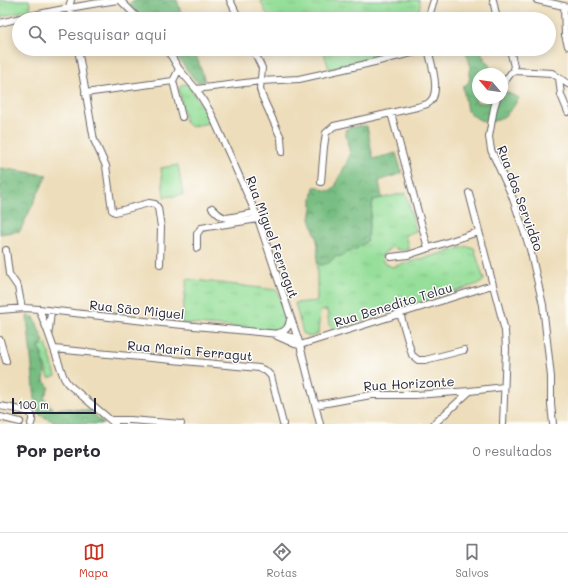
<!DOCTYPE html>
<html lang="pt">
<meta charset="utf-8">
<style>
body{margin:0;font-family:Mali,sans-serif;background:#f2f2f3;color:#2b2b33}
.compass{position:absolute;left:472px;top:68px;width:36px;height:36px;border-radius:50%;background:#fff;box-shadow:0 2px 10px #0003;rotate:299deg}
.scale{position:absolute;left:12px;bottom:10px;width:84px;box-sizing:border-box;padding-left:4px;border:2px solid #22223b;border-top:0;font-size:11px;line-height:14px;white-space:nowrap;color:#22223b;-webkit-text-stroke:3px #fdfcf7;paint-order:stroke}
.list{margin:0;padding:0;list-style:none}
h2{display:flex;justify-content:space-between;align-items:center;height:52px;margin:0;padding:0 16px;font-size:17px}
h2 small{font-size:13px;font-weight:400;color:#7c7c81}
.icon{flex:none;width:22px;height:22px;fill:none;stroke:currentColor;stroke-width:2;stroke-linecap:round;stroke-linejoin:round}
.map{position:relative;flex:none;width:568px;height:424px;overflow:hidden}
.search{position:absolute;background:#fff;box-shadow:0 2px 10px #0003;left:12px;right:12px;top:12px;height:44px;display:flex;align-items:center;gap:10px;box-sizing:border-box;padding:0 14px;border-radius:22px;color:#7c7c81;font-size:15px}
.sheet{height:108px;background:#fff}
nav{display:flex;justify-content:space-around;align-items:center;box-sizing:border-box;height:56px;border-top:1px solid #e1e1e2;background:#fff;font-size:11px;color:#7c7c81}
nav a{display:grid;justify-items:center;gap:2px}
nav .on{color:#c8321e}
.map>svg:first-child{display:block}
.grass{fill:url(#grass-tufts);stroke:#5c806a}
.forest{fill:url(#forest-crowns);stroke:#4d705e}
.pitch{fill:#96df9a;stroke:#5c806a}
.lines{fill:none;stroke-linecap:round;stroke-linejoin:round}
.minor-casing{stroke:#696367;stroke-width:8}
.minor{stroke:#fff;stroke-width:6}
.labels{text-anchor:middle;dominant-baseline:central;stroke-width:3;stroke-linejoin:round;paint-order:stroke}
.street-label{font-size:13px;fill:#22223b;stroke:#fdfcf7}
</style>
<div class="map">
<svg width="568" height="424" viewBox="0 0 568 424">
<defs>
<pattern id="grass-tufts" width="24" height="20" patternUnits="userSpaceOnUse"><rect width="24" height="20" fill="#96df9a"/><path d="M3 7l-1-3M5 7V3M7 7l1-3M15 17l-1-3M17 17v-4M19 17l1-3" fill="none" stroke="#81bf86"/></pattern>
<pattern id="forest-crowns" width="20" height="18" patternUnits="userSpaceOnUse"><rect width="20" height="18" fill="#78be82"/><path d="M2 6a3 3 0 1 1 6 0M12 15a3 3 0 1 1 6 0" fill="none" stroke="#629a6c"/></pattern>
</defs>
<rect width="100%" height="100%" fill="#fdfcf7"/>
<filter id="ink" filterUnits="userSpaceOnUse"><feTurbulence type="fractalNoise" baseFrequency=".025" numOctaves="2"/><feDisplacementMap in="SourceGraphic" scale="8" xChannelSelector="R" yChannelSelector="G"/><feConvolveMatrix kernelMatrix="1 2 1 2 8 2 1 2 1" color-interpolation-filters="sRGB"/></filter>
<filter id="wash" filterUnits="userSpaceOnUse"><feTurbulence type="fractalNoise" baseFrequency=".012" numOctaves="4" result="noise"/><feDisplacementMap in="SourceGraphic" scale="16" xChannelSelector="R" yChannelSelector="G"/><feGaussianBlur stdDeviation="0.9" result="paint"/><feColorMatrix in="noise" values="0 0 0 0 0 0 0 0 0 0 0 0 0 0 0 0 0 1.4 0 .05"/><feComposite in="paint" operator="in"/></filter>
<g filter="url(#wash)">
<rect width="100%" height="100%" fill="#edddba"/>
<!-- grass -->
<path class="grass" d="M0 0H29L31 9 0 17Z
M260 0H419L420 4 418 19H269Z
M283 49H392L393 54 329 69 323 50 287 57Z
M184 84 188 85 212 122 191 127 185 122 179 89 181 85Z
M406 193 416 231 405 235 409 250H399L392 247 382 255 383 262 392 267 468 246 474 248 484 280 481 283 334 330 329 325 327 310 320 311 318 334 310 337 303 333 295 303 317 301V262L367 241 373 200Z
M187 279 277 290C282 304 291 315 281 329L274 330 181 323Z
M46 344 56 376 49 378 39 346Z"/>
<!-- forest -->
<path class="forest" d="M144 0H177L183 19H142L130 6V4L132 1Z
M171 49H194L205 81 197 82 195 80Z
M466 49H480L483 56 493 72 491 74H478V85L474 92 476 102 487 103 493 98H502V90L519 98C511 112 499 126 480 120 476 118 471 114 467 111L463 87 469 82C471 70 471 62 465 51Z
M358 126H367L373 159 396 153 402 173 379 181 382 198 373 200 367 241 355 250 346 252 342 256 335 257 329 263 321 265 317 262 318 246 316 236 310 219 312 208V199L314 187H319C324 190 328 193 334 189L350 155 345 130 349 128Z
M0 168 47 175 20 231 0 234Z
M27 316 34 317 44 342 39 346 45 371 44 381 49 387 44 398 54 410 63 408 90 411 104 424H54L53 421 41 416 36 409Z"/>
<!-- pitch -->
<path class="pitch" d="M178 165 183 195 164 197 161 168Z"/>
</g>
<g filter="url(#ink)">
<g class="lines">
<!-- minor casing -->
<g class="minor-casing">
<path id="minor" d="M71 0 69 7 73 19
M120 0 139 19
M230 0 239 19
M493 0 497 19
M537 0 568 7
M564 6 565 35 568 46
M428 19 434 0
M0 23C39 13 78 6 118 0
M78 49 94 140 106 166 112 210 115 212 149 203 155 204 158 208 161 227 160 264
M167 49 179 69 196 89 211 113 257 216 300 345 320 424
M253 49 262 68 260 89 262 96 281 138 282 152
M515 71 552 73 568 84
M559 78 561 95 568 112
M173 81 182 117
M502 85 511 73 515 71 510 49
M196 89 261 81 299 79 362 65 428 49C431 63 443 96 427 104 424 105 420 106 417 107L334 126 326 133 324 147 321 182
M85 93 173 81 179 69
M497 98 494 108 489 137 491 150 512 196 530 249 543 305 551 377V404L553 424
M391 113 428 248
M469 193 505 331 506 349 503 424
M212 208C217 213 220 217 227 218L255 213
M197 248V234L201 228 258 219
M6 250 9 274 18 287 22 308
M391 257 408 255 478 232
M39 309 48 332 64 378 68 384 115 424
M0 310 25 308 39 309 162 323 279 334 298 339
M400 313 412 355 418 360H425L464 350
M49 330 51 311
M278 333C286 332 289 327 290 319
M277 336 295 344 300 345 492 285
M0 340 6 361
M54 349 259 368 266 371 271 376 283 424
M316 405 371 395H415L470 391 504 387
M0 406C6 407 28 410 31 414 33 417 32 421 31 424
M0 417 20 422
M111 420H130L181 424
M434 424 470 391"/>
</g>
<!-- minor -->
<use href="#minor" class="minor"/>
</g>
</g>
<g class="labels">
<!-- street labels -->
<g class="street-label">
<text transform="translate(521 198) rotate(70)">Rua dos Servidão</text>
<text transform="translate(273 237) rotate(70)">Rua Miguel Ferragut</text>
<text transform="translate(393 304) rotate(-17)">Rua Benedito Telau</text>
<text transform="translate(137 309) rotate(6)">Rua São Miguel</text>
<text transform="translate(190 350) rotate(5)">Rua Maria Ferragut</text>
<text transform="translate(409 383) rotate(-3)">Rua Horizonte</text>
</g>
</g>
</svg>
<svg class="compass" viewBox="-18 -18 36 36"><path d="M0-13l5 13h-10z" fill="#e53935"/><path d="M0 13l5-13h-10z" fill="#7c7c81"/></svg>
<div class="scale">100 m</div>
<div class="search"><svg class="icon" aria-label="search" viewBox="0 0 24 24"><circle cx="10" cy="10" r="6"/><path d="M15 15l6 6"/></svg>Pesquisar aqui</div>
</div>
<section class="sheet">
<h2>Por perto<small>0 resultados</small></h2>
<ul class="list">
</ul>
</section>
<nav>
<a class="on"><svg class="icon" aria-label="map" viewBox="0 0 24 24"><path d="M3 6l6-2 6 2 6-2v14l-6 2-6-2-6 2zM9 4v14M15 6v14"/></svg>Mapa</a>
<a><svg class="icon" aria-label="directions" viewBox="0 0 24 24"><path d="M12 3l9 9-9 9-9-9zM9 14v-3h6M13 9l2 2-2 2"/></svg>Rotas</a>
<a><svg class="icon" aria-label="saved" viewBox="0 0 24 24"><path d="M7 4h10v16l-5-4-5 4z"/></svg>Salvos</a>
</nav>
